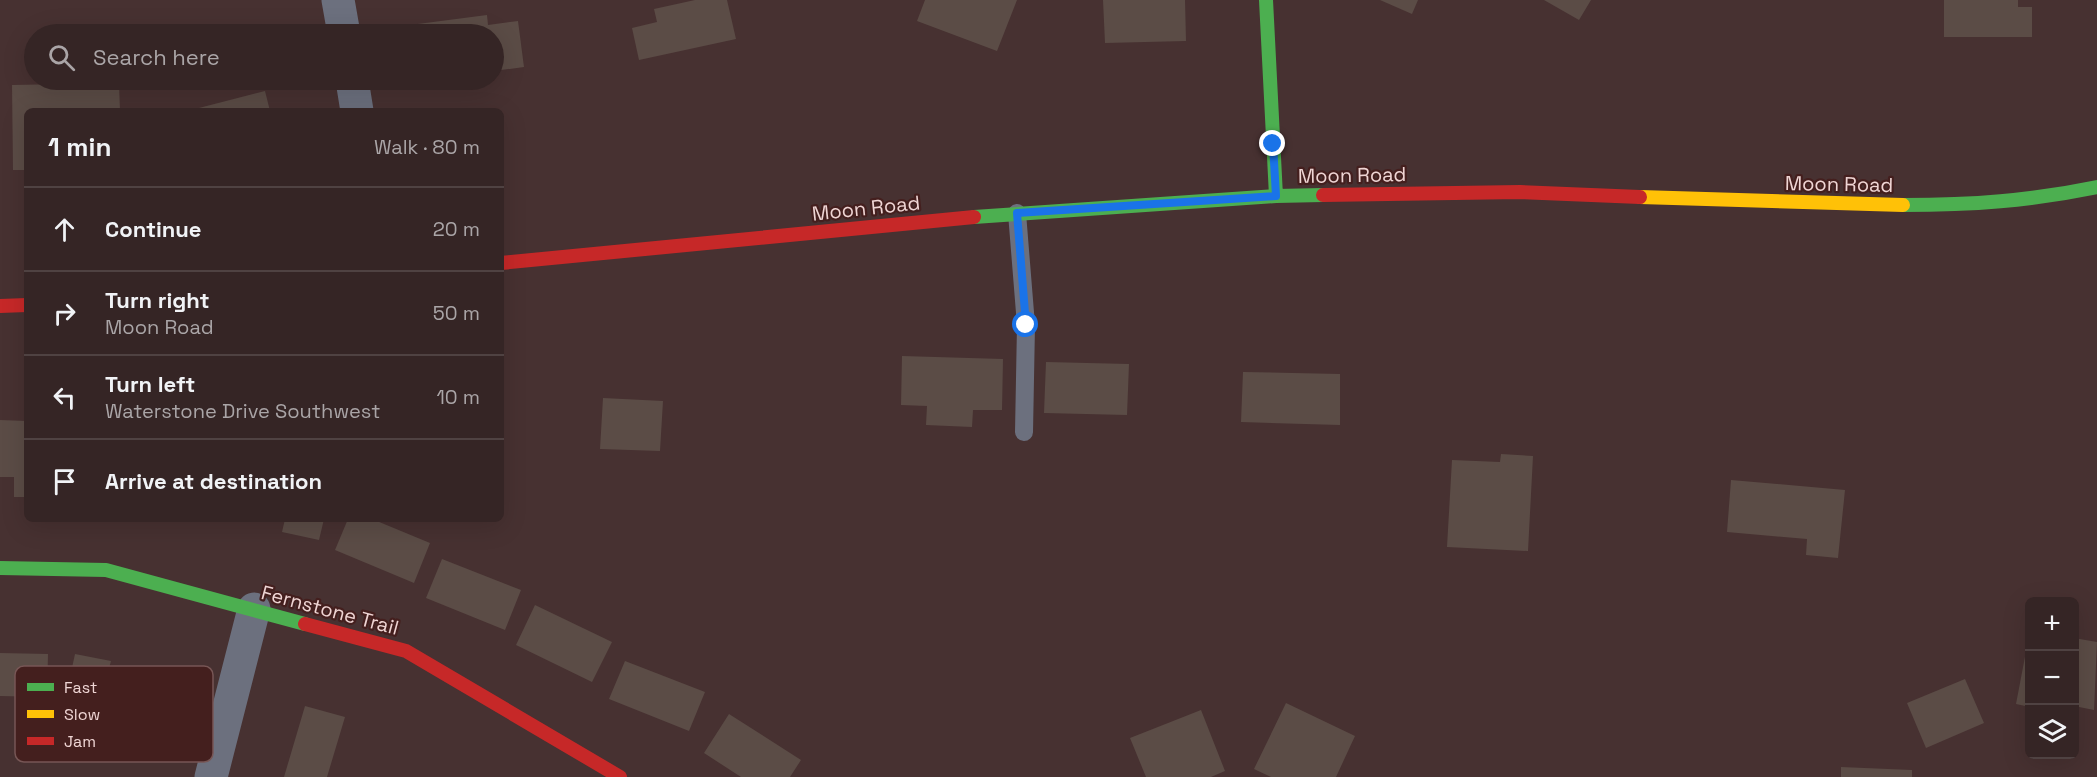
<!DOCTYPE html>
<meta charset="utf-8">
<style>
body{margin:0;font-family:"Space Grotesk",sans-serif;background:#403132;color:#f1f3f6}
.controls{position:absolute;right:18px;bottom:18px;display:grid;overflow:hidden;border-radius:9px;box-shadow:0 6px 24px #0002}
.controls button{width:54px;height:54px;display:grid;place-items:center;padding:0;border:0;border-bottom:2px solid #4f4242;background:#352525;color:#f1f3f6;font:30px sans-serif}
.stop{position:absolute;width:18px;height:18px;margin:-14px;border:4px solid #1a73e8;border-radius:50%;background:#fff}
.stop.end{background:#1a73e8;border-color:#fff;box-shadow:0 2px 6px #0008}
.list{margin:0;padding:0;list-style:none}
h2{display:flex;justify-content:space-between;align-items:center;height:78px;margin:0;padding:0 24px;font-size:26px}
h2 small{font-size:20px;font-weight:400;color:#aaa5a7}
.list li{display:grid;grid-template-columns:39px 1fr auto;gap:18px;align-items:center;box-sizing:border-box;height:84px;padding:0 24px;border-top:2px solid #4f4242}
.list b{display:block;font-size:22px;white-space:nowrap}
.list p{margin:0;font-size:20px;white-space:nowrap;color:#aaa5a7}
.list em{font-size:20px;font-style:normal;color:#aaa5a7}
.icon{flex:none;width:33px;height:33px;fill:none;stroke:currentColor;stroke-width:2;stroke-linecap:round;stroke-linejoin:round}
.map{position:relative;flex:none;width:2097px;height:777px;overflow:hidden}
.search{position:absolute;background:#352525;box-shadow:0 6px 24px #0002;left:24px;top:24px;width:480px;height:66px;display:flex;align-items:center;gap:15px;box-sizing:border-box;padding:0 21px;border-radius:33px;color:#aaa5a7;font-size:22px}
.panel{position:absolute;background:#352525;box-shadow:0 6px 24px #0002;left:24px;top:108px;width:480px;height:414px;border-radius:9px}
.map>svg:first-child{display:block}
.building{fill:#5b4c46}
.lines{fill:none;stroke-linecap:round;stroke-linejoin:round}
.lane{stroke:#6c707e;stroke-width:18}
.street{stroke:#6c707e;stroke-width:33}
.fast{stroke:#4caf50;stroke-width:14}
.slow{stroke:#ffc107;stroke-width:14}
.jam{stroke:#c62828;stroke-width:14}
.route{stroke:#1a73e8;stroke-width:8}
.labels{text-anchor:middle;dominant-baseline:central;stroke-width:4.5;stroke-linejoin:round;paint-order:stroke}
.street-label{font-size:20px;fill:#efd5d4;stroke:#441f1e}
.key{fill:#441f1e;stroke:#775655;stroke-width:1.5}
.key-label{font-size:16px;fill:#efd5d4}
</style>
<div class="map">
<svg width="2097" height="777" viewBox="0 0 2097 777">
<rect width="100%" height="100%" fill="#473131"/>
<!-- building -->
<path class="building" d="M695 0H727L736 39 639 60 632 28 657 22 654 9Z
M925 0H1017L997 51 917 21Z
M1103 0H1185L1186 41 1105 43Z
M1380 0H1418L1412 14Z
M1544 0H1591L1579 20Z
M1944 0H2018V7H2032V37H1944Z
M487 15 488 25 518 21 524 67 494 71V34H411L410 25Z
M119 83 120 111H27V170H13L12 85Z
M265 91 270 111H196L195 109Z
M902 356 1003 359 1002 410H973L972 427 926 425 927 406 901 405Z
M1046 362 1129 364 1127 415 1044 413Z
M1243 372 1340 374V425L1241 422Z
M603 398 663 401 660 451 600 449Z
M0 420 27 421V497H14V477H0Z
M1501 454 1533 456 1528 551 1447 547 1452 460 1500 462Z
M1731 480 1845 490 1838 558 1806 555 1807 539 1727 532Z
M285 519H324L319 540 282 532Z
M348 519H372L430 543 414 583 335 550Z
M442 559 521 590 505 630 426 598Z
M535 605 612 642 592 682 516 645Z
M2074 638 2097 642 2094 710 2074 706Z
M2028 641H2030V707L2016 704Z
M0 653 48 654 47 697 0 696Z
M75 654 111 661 106 679 149 689 137 742 87 731 83 751 55 746Z
M625 661 705 692 689 731 609 699Z
M1965 679 1984 723 1926 748 1907 703Z
M1286 703 1355 736 1336 777H1271L1254 769Z
M305 706 345 717 327 777H284Z
M1201 710 1225 771 1211 777H1146L1130 738Z
M729 714 801 760 790 777H741L704 753Z
M1841 767 1912 770V777H1841Z"/>
<g class="lines">
<!-- lane -->
<path class="lane" d="M1017 213 1026 325 1024 432"/>
<!-- street -->
<path class="street" d="M338 0 344 34
M352 80 357 111
M211 777 254 609"/>
<!-- fast -->
<path class="fast" d="M1266 0 1276 196
M1903 205C1972 205 2029 201 2097 187
M974 217 1276 196 1323 195
M0 568 106 570 305 624"/>
<!-- slow -->
<path class="slow" d="M1640 197 1903 205"/>
<!-- jam -->
<path class="jam" d="M1323 195 1520 192 1640 197
M501 263 974 217
M0 306 27 305
M305 624 406 651 620 777"/>
</g>
<g class="lines">
<!-- route -->
<path class="route" d="M1026 325 1017 213 1276 196 1273 144"/>
</g>
<g class="labels">
<!-- street labels -->
<g class="street-label">
<text transform="translate(1352 175) rotate(-1)">Moon Road</text>
<text transform="translate(1839 184) rotate(1)">Moon Road</text>
<text transform="translate(866 208) rotate(-6)">Moon Road</text>
<text transform="translate(330 610) rotate(15)">Fernstone Trail</text>
</g>
</g>
<!-- legend -->
<rect x="15" y="666" width="198" height="96" rx="9" class="key"/>
<rect x="27" y="683" width="27" height="8" fill="#4caf50"/>
<rect x="27" y="710" width="27" height="8" fill="#ffc107"/>
<rect x="27" y="737" width="27" height="8" fill="#c62828"/>
<g class="key-label">
<text x="64" y="693">Fast</text>
<text x="64" y="720">Slow</text>
<text x="64" y="747">Jam</text>
</g>
</svg>
<div class="controls">
<button>+</button>
<button>−</button>
<button><svg class="icon" aria-label="layers" viewBox="0 0 24 24"><path d="M12 4l9 5-9 5-9-5zM3 14l9 5 9-5"/></svg></button>
</div>
<div class="stop" style="left:1026px;top:325px"></div>
<div class="stop end" style="left:1273px;top:144px"></div>
<div class="search"><svg class="icon" aria-label="search" viewBox="0 0 24 24"><circle cx="10" cy="10" r="6"/><path d="M15 15l6 6"/></svg>Search here</div>
<section class="panel">
<h2>1 min<small>Walk · 80 m</small></h2>
<ul class="list">
<li><svg class="icon" aria-label="ahead" viewBox="0 0 24 24"><path d="M12 20V5M6 11l6-6 6 6"/></svg><div><b>Continue</b></div><em>20 m</em></li>
<li><svg class="icon" aria-label="right" viewBox="0 0 24 24"><path d="M7 20v-9h11M14 6l5 5-5 5"/></svg><div><b>Turn right</b><p>Moon Road</p></div><em>50 m</em></li>
<li><svg class="icon" aria-label="left" viewBox="0 0 24 24"><path d="M17 20v-9H6M10 6l-5 5 5 5"/></svg><div><b>Turn left</b><p>Waterstone Drive Southwest</p></div><em>10 m</em></li>
<li><svg class="icon" aria-label="arrive" viewBox="0 0 24 24"><path d="M6 21V4h12l-3 4 3 4H6"/></svg><div><b>Arrive at destination</b></div></li>
</ul>
</section>
</div>
